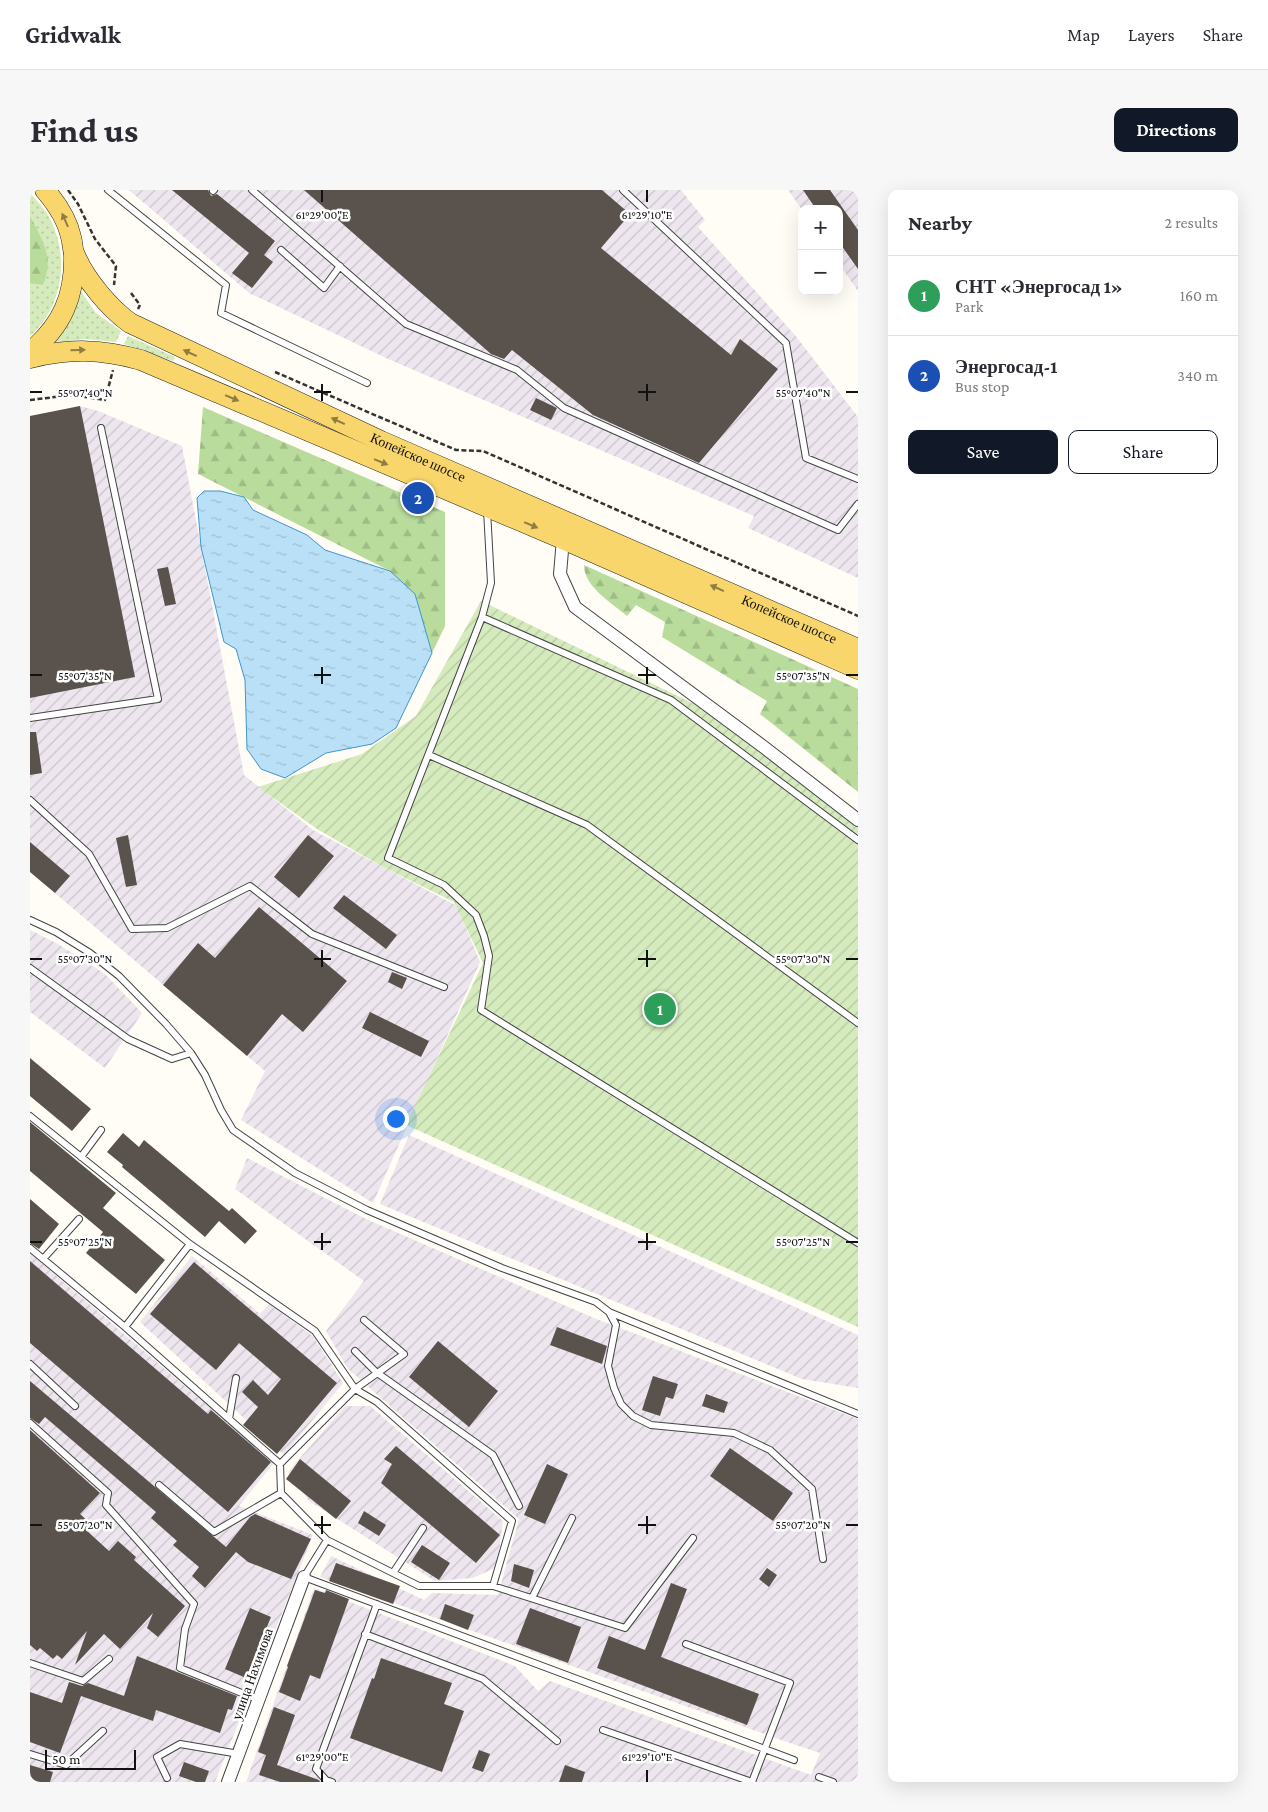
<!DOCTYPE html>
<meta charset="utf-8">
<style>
body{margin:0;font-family:"Crimson Pro",serif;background:#f7f7f7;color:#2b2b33}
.controls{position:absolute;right:15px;top:15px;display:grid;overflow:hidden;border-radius:10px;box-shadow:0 5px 20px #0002}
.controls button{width:45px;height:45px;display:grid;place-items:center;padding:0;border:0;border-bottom:1px solid #e1e1e2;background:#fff;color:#2b2b33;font:25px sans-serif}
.scale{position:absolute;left:15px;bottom:12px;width:91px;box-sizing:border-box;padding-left:5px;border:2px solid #111;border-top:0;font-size:14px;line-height:18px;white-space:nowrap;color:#111;-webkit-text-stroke:4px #fff;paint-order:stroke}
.you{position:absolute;left:365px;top:928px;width:18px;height:18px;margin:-12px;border:4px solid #fff;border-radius:50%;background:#1a73e8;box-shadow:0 0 0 8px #1a73e833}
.badge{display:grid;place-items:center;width:32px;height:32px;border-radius:50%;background:#111827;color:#fff;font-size:16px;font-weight:700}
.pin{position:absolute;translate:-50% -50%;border:2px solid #fff;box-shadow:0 1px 5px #0006}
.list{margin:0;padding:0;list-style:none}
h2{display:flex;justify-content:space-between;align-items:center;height:65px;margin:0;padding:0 20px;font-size:21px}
h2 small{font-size:16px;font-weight:400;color:#7c7c81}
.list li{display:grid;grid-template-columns:32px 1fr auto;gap:15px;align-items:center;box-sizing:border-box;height:80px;padding:0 20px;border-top:1px solid #e1e1e2}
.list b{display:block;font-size:19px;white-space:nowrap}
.list p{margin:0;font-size:16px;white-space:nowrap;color:#7c7c81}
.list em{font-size:16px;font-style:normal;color:#7c7c81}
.actions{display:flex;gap:10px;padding:15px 20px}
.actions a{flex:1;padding:11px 0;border:1px solid #111827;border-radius:10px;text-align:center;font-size:18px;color:#111827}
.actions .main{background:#111827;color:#fff}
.map{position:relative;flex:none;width:828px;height:1592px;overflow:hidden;border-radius:10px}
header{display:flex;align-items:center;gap:30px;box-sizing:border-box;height:70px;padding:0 25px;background:#fff;border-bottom:1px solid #e1e1e2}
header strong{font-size:24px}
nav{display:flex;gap:28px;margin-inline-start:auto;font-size:18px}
.intro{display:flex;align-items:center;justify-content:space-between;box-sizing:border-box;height:120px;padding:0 30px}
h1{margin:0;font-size:35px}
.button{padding:12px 22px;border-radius:10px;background:#111827;color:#fff;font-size:18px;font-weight:700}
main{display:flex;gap:30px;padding:0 30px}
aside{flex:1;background:#fff;border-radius:10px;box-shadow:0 5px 20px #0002}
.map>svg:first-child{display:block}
.industrial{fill:url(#industrial-furrows)}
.grass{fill:url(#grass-dots)}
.forest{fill:url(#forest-firs)}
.garden{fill:url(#garden-furrows)}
.water{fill:url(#water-ripples);stroke:#3f96cf}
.building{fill:#5a524d}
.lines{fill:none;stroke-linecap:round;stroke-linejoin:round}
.service-casing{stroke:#444;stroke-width:8}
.minor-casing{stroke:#444;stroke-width:14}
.primary-casing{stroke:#222;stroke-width:21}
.path{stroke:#333;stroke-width:2.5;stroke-dasharray:5 2.5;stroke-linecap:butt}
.service{stroke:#fff;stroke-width:6}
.minor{stroke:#fff;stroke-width:12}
.primary{stroke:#f9d66b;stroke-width:20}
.oneway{fill:#917d42}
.ticks{fill:none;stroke:#111;stroke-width:2}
.labels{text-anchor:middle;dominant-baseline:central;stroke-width:5;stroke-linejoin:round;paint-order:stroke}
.street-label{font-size:14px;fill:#111;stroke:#fff}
.ticks-label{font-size:12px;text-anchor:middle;fill:#111;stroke:#fff;stroke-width:5;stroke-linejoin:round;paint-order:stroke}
</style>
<header>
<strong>Gridwalk</strong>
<nav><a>Map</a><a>Layers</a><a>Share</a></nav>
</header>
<div class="intro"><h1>Find us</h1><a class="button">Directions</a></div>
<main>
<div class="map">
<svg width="828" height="1592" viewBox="0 0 828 1592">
<defs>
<pattern id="industrial-furrows" width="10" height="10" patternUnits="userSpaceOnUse" patternTransform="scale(1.25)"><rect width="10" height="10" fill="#eee6ef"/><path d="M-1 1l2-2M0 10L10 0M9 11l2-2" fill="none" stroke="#cbc4cc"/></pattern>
<pattern id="grass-dots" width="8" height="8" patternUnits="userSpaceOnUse" patternTransform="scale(1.25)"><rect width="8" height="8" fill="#d5ebbd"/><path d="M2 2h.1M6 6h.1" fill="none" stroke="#b6c8a1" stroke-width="1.8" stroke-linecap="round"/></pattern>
<pattern id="forest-firs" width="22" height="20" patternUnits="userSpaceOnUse" patternTransform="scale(1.25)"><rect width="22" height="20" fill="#b9dc9c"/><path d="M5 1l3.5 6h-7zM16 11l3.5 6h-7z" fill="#9ebc85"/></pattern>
<pattern id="garden-furrows" width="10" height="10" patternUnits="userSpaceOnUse" patternTransform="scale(1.25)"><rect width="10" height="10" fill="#d5ebbd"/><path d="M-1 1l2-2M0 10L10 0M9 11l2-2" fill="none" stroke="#b6c8a1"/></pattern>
<pattern id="water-ripples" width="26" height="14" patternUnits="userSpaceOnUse" patternTransform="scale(1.25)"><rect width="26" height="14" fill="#b9e0f7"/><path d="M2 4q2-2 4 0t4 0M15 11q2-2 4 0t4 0" fill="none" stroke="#9ebfd3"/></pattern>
</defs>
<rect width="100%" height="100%" fill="#fffdf5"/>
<!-- industrial -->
<path class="industrial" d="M99 0H651L675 30 668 37 765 145 828 227V388L718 338 724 326 358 169 219 103Z
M758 0H828V101L809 74V19H772V20Z
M50 216 68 221 152 256 214 585 283 640 427 716 450 772 343 1013 211 930 235 881 0 682V226Z
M0 740 28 754 75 784 112 823 75 878 0 822Z
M379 945 828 1145V1198L772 1189 350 1014Z
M217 968 336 1029 564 1128 828 1229V1592H216L284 1398 485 1476 508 1501 520 1491 781 1585 790 1563 757 1552 290 1387 301 1366 394 1410 402 1403 468 1405 489 1329 318 1179 296 1141 334 1091 205 999Z
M0 1063 244 1273 209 1316 283 1345 185 1592H0Z
M162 1066 230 1124 239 1114 283 1146 313 1193 254 1265 110 1132Z
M315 1216H340L473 1331 467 1377 443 1388 405 1391 279 1311 258 1282Z"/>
<!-- grass -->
<path class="grass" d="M0 3C8 12 16 20 21 31 40 69 32 118 0 146Z
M48 97 66 123 91 141 86 152 55 149 22 153Z
M98 146 145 167 143 171 94 154Z"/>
<!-- forest -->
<path class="forest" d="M0 26C12 51 25 66 13 95L0 93Z
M173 217 415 322V436L402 463 385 405 360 381 168 284Z
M554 375 828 499V602L730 524 737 511 632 447 635 432 606 415 597 426C581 412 554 397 554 375Z"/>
<!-- garden -->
<path class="garden" d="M451 411 687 525 828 635V1137L376 935 453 773 424 712 353 677 287 639 228 597 332 564 386 526Z"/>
<!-- water -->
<path class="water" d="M174 301H190L214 307 223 320 277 345 295 360 360 381 385 404 402 463 366 538 342 554 296 563 255 588 231 579 217 559 215 490 206 459 194 452 171 357 167 308Z"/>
<!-- building -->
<path class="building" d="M142 0H178L181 6 187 4 245 51 234 65 243 72 222 98 202 83 219 63Z
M274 0H572L600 24 571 58 701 165 710 149 748 179 669 273 563 225 482 160 474 169 461 164Z
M773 0H800L828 40V79L809 52V19H786Z
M506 208 527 218 521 230 500 220Z
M50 216 105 487 0 508V226Z
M138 377 146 414 135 416 127 379Z
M0 542H6L12 583 0 585Z
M98 645 107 695 96 697 86 648Z
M278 645 304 666 269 708 244 687Z
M0 652 40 686 25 703 0 682Z
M314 705 367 745 356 759 303 718Z
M229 717 317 791 273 842 252 824 217 866 133 795 168 753 185 768Z
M362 782 377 788 372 799 358 792Z
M340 822 399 851 391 867 332 838Z
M0 868 61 919 42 941 0 906Z
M0 932 86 1003 73 1018 135 1070 106 1104 56 1063 73 1042 0 981Z
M93 943 109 957 114 950 199 1021 202 1018 227 1041 215 1054 189 1031 175 1047 92 977 93 975 77 962Z
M0 1009 29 1034 9 1059 0 1053Z
M0 1071 178 1224 181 1220 241 1272 198 1322 0 1153Z
M164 1072 307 1193 247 1264 213 1235 228 1217 212 1202 223 1190 238 1205 251 1189 209 1153 186 1180 120 1124Z
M527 1137 577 1156 572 1174 520 1155Z
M408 1151 468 1201 439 1237 379 1187Z
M623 1186 648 1194 643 1209 636 1207 630 1226 612 1220Z
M0 1191 196 1357 220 1327 225 1324 281 1349 261 1389 218 1372 206 1362 175 1398 162 1386 169 1377 143 1355 147 1351 121 1328 126 1322 15 1227 9 1234 0 1228Z
M676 1204 698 1212 694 1223 672 1216Z
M0 1240 70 1303 50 1324 61 1334 56 1340 79 1361 88 1351 106 1367 104 1370 155 1416 128 1447 117 1438 123 1423 90 1459 74 1444 45 1475 57 1441 32 1469 27 1465 23 1469 10 1458 7 1461 0 1455Z
M366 1256 470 1345 446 1373 351 1293 362 1274 354 1269Z
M700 1258 763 1303 743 1331 680 1286Z
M270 1269 321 1311 306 1329 256 1289Z
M517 1274 538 1284 515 1334 494 1325Z
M334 1321 356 1335 349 1346 328 1333Z
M392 1355 420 1373 409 1390 381 1372Z
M306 1373 370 1396 363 1414 299 1391Z
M484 1374 504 1380 499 1398 481 1391Z
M737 1378 747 1385 739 1397 729 1389Z
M641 1393 657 1399 631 1467 729 1504 717 1535 567 1478 579 1446 615 1460Z
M285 1400 295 1403 296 1400 319 1409 290 1489 280 1485 270 1511 249 1502 258 1477 257 1476Z
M415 1414 444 1425 438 1440 410 1429Z
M220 1418 241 1427 216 1488 195 1479Z
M500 1418 551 1437 538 1473 486 1454Z
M107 1466 207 1506 202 1520 198 1519 190 1543 126 1520 123 1531 51 1506 30 1563 0 1552V1502L32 1513 39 1492 52 1496 58 1493 94 1506Z
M351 1468 422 1493 414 1514 434 1521 412 1582 320 1548 342 1488 344 1489Z
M244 1517 265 1525 247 1575 289 1590 290 1592H250L229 1585 236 1565 228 1562Z
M449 1560 460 1564 453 1582 442 1578Z
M154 1572 179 1581 175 1592H166L149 1586Z
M0 1575 23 1582 20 1592H0Z
M535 1575 555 1582 552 1592H529Z"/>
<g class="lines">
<!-- service casing -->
<g class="service-casing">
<path id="service" d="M78 0 196 95 191 123 337 193
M222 0 376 134 487 180 534 218 808 340 828 314
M593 0 756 153 776 268 828 289
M183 1 184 0
M251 60 294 98 310 76
M457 320 461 393 452 427 358 668 414 695 446 725 454 746 459 766 451 820 828 1053
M452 427 641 510 828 650
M0 528 128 509 71 238
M399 565 557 635 828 833
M0 610 59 664 102 739 137 738 220 696 282 744 414 797
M0 730 26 742 60 763 89 786 136 834 161 863 175 885 191 920 203 940 265 983 337 1020 472 1078 566 1112 579 1122 586 1135 578 1176 584 1198 591 1214 603 1226 621 1235 704 1243 740 1260 782 1299 793 1369
M0 778 98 849 142 869 161 863
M0 926 160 1054 285 1141 325 1199 347 1212 482 1331 463 1396H389L297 1350 274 1387 764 1570
M51 967 71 940
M0 1058 95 1137 250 1274 251 1303 297 1350
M13 1069 49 1029
M579 1122 828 1224
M95 1137 160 1054
M325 1161 346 1182 463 1265 489 1316
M0 1174 45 1216
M199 1229 206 1188
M0 1233 78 1303 76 1315 164 1414 155 1439 150 1478 229 1510
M250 1274 325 1199 374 1164 334 1130
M129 1295 184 1342 251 1303
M363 1383 393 1338
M463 1396 595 1438 663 1348
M502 1408 542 1328
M335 1444 453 1489 527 1551
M0 1473 53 1491 79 1469
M573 1540 722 1592 760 1493 656 1454
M0 1564 36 1575 73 1541
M789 1587 803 1592
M137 1588 127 1567 150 1554 209 1564
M302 1592 296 1590 286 1579 347 1414"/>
</g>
<!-- minor casing -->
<g class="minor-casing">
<path id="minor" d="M533 349 530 384 545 417 735 558 828 630
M198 1592 274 1387"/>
</g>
<!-- primary casing -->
<g class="primary-casing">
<g id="primary">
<path id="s1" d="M15 0C27 14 37 29 41 47 43 53 42 60 45 65 55 89 79 118 100 133L351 251 828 459"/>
<path d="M0 162C32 136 45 106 44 65"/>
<path d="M0 168C40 158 71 159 111 170L533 349 828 479"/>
</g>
</g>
<!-- path -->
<path class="path" d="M38 0 48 14 65 49 86 76 84 95
M101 103 110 115 108 119
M245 182 426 260 453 261 828 426
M0 210 42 205 75 210 83 180"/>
<!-- service -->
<use href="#service" class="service"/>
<!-- minor -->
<use href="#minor" class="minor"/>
<!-- primary -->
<use href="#primary" class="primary"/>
</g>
<!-- one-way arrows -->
<defs><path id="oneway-solid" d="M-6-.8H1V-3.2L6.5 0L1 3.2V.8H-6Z" transform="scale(1.25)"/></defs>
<g class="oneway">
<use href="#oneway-solid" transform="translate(35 30) rotate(-114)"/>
<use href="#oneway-solid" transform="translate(48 160) rotate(-2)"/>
<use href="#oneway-solid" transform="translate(160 163) rotate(-155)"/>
<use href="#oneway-solid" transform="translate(202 208) rotate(23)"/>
<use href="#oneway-solid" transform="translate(308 231) rotate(-155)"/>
<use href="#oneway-solid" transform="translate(351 272) rotate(22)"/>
<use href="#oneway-solid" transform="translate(501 335) rotate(23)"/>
<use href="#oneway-solid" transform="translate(687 398) rotate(-156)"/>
</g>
<!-- ticks -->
<path class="ticks" d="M292 0V12M617 0V12M292 194V211M617 194V211M0 202H12M284 202H301M608 202H626M816 202H828M292 477V494M617 477V494M0 485H12M284 485H301M608 485H626M816 485H828M292 760V777M617 760V777M0 769H12M284 769H301M608 769H626M816 769H828M292 1043V1060M617 1043V1060M0 1052H12M284 1052H301M608 1052H626M816 1052H828M292 1326V1344M617 1326V1344M0 1335H12M284 1335H301M608 1335H626M816 1335H828M292 1580V1592M617 1580V1592"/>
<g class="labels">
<!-- street labels -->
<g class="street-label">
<text stroke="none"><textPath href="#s1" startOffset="479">Копейское шоссе</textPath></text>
<text stroke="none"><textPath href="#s1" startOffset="884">Копейское шоссе</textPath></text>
<text transform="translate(222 1484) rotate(-70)">улица Нахимова</text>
</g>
</g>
<g class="ticks-label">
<text x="292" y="29">61°29'00"E</text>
<text x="617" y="29">61°29'10"E</text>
<text x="55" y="207">55°07'40"N</text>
<text x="773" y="207">55°07'40"N</text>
<text x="55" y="490">55°07'35"N</text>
<text x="773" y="490">55°07'35"N</text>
<text x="55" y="773">55°07'30"N</text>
<text x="773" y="773">55°07'30"N</text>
<text x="55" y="1056">55°07'25"N</text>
<text x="773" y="1056">55°07'25"N</text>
<text x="55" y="1339">55°07'20"N</text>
<text x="773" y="1339">55°07'20"N</text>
<text x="292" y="1571">61°29'00"E</text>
<text x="617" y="1571">61°29'10"E</text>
</g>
</svg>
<div class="controls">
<button>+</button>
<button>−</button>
</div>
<div class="scale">50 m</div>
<div class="you"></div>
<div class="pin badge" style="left:630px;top:819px;background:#2e9e5b">1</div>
<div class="pin badge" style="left:388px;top:308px;background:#1a4fb4">2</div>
</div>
<aside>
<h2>Nearby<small>2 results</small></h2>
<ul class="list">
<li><span class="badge" style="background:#2e9e5b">1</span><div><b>СНТ «Энергосад 1»</b><p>Park</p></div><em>160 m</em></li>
<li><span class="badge" style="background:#1a4fb4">2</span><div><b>Энергосад-1</b><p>Bus stop</p></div><em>340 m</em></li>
</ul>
<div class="actions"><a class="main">Save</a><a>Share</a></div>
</aside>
</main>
